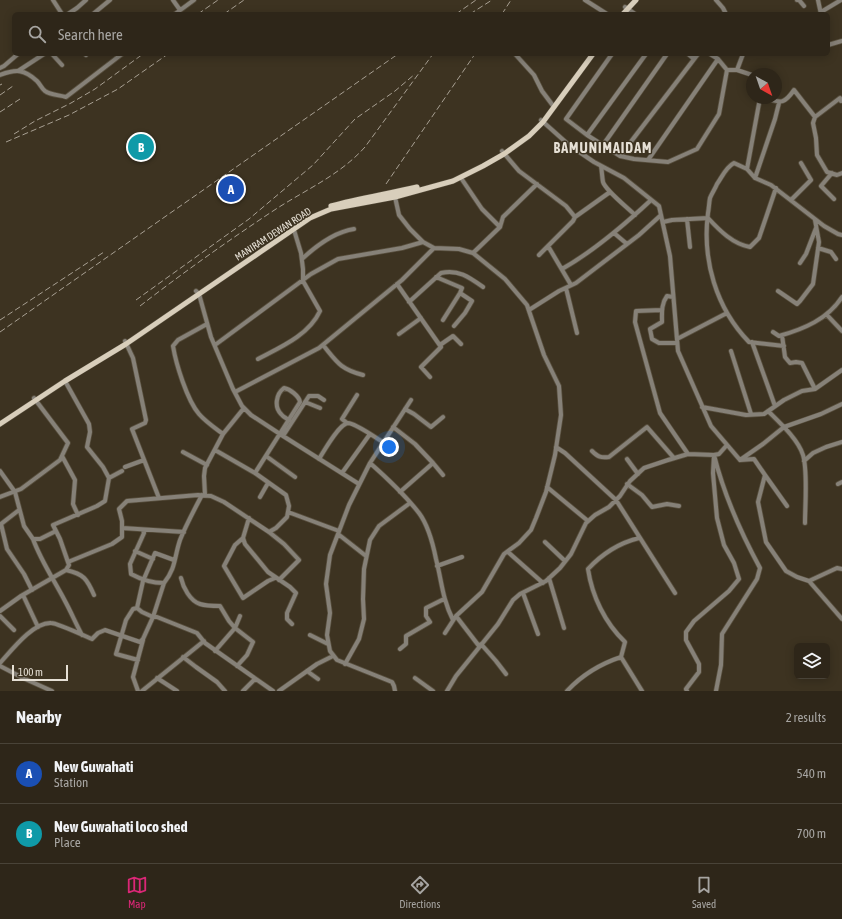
<!DOCTYPE html>
<style>
body{margin:0;font-family:"Asap Condensed",sans-serif;background:#362e22;color:#f1f3f6}
.controls{position:absolute;right:12px;bottom:12px;display:grid;overflow:hidden;border-radius:6px;box-shadow:0 2px 10px #0003}
.controls button{width:36px;height:36px;display:grid;place-items:center;padding:0;border:0;border-bottom:1px solid #494338;background:#2e2619;color:#f1f3f6;font:20px sans-serif}
.compass{position:absolute;left:746px;top:68px;width:36px;height:36px;border-radius:50%;background:#2e2619;box-shadow:0 2px 10px #0003;rotate:140deg}
.scale{position:absolute;left:12px;bottom:10px;width:56px;box-sizing:border-box;padding-left:4px;border:2px solid #e6e0d5;border-top:0;font-size:11px;line-height:14px;white-space:nowrap;color:#e6e0d5;-webkit-text-stroke:3px #3d3321;paint-order:stroke}
.you{position:absolute;left:389px;top:447px;width:14px;height:14px;margin:-10px;border:3px solid #fff;border-radius:50%;background:#1a73e8;box-shadow:0 0 0 6px #1a73e833}
.badge{display:grid;place-items:center;width:26px;height:26px;border-radius:50%;background:#db2777;color:#fff;font-size:13px;font-weight:700}
.pin{position:absolute;translate:-50% -50%;border:2px solid #fff;box-shadow:0 1px 4px #0006}
.list{margin:0;padding:0;list-style:none}
h2{display:flex;justify-content:space-between;align-items:center;height:52px;margin:0;padding:0 16px;font-size:17px}
h2 small{font-size:13px;font-weight:400;color:#a7a5a2}
.list li{display:grid;grid-template-columns:26px 1fr auto;gap:12px;align-items:center;box-sizing:border-box;height:60px;padding:0 16px;border-top:1px solid #494338}
.list b{display:block;font-size:15px;white-space:nowrap}
.list p{margin:0;font-size:13px;white-space:nowrap;color:#a7a5a2}
.list em{font-size:13px;font-style:normal;color:#a7a5a2}
.icon{flex:none;width:22px;height:22px;fill:none;stroke:currentColor;stroke-width:2;stroke-linecap:round;stroke-linejoin:round}
.map{position:relative;flex:none;width:842px;height:691px;overflow:hidden}
.search{position:absolute;background:#2e2619;box-shadow:0 2px 10px #0003;left:12px;right:12px;top:12px;height:44px;display:flex;align-items:center;gap:10px;box-sizing:border-box;padding:0 14px;border-radius:6px;color:#a7a5a2;font-size:15px}
.sheet{height:172px;background:#2e2619}
nav{display:flex;justify-content:space-around;align-items:center;box-sizing:border-box;height:56px;border-top:1px solid #494338;background:#2e2619;font-size:11px;color:#a7a5a2}
nav a{display:grid;justify-items:center;gap:2px}
nav .on{color:#db2777}
.map>svg:first-child{display:block}
.lines{fill:none;stroke-linecap:round;stroke-linejoin:round}
.minor-casing{stroke:#584f3e;stroke-width:5.5}
.major-casing{stroke:#584f3e;stroke-width:6}
.minor{stroke:#868178;stroke-width:4}
.major{stroke:#d8cebb;stroke-width:5}
.rail{stroke:#a8a093;stroke-width:1;stroke-dasharray:6 3;stroke-linecap:butt}
.labels{text-anchor:middle;dominant-baseline:central;stroke-width:3;stroke-linejoin:round;paint-order:stroke}
.street-label{font-size:10px;fill:#e6e0d5;stroke:#3d3321}
.district-label{font-size:14px;font-weight:bold;letter-spacing:1px;fill:#e6e0d5;stroke:#3d3321}
</style>
<div class="map">
<svg width="842" height="691" viewBox="0 0 842 691">
<rect width="100%" height="100%" fill="#3d3321"/>
<g class="lines">
<!-- minor casing -->
<g class="minor-casing">
<path id="minor" d="M53 0 62 14
M173 0 180 10
M585 0 607 14
M716 0 723 8 726 14
M797 0H799L804 6
M818 0 821 14
M625 7 635 14
M821 12 841 0
M68 14 77 8 86 0
M93 14 110 0
M175 14 194 0
M828 45 842 41
M52 54 62 65
M85 54 86 55
M515 54 534 75 542 91 554 107
M612 54 566 119 587 135 620 156 634 159 668 162 697 149 719 114 727 70 718 59 710 54
M688 54 694 59
M0 68 4 66 18 54
M727 70H737L752 75
M737 70 743 54
M18 71 44 54
M0 75C16 69 24 69 37 81 40 84 42 89 45 91 50 95 60 95 66 97L122 54
M763 98C780 102 783 106 794 90L815 117 813 123 816 138 817 155 827 172 837 175 842 173
M815 117 840 98 841 101
M541 120 569 145 594 162 624 178 659 206 670 256 678 351 711 426 740 460 754 459 765 475 758 502 766 542 786 571 797 577 809 581 837 568 842 569
M587 135 646 54
M603 145 667 54
M502 151 519 171 566 206 575 217 573 221 539 255
M620 156 698 54
M648 160 718 59
M601 166C602 171 602 177 603 182 606 191 627 207 635 215
M747 169 760 98
M832 173 821 186 834 199
M461 178 482 209 500 227
M755 178 775 119 779 103
M395 197 399 215 410 229 423 242 434 248 459 249 473 253 505 279 527 305 544 355 559 386 561 415 555 455 546 492 536 518 531 530 519 543 504 554 482 592 456 616 445 633
M791 200 811 180 801 163
M575 217 610 192
M687 219 690 247
M663 222 672 220 708 218C720 231 733 244 750 247L759 238 776 188
M614 233 627 244
M548 246 571 285
M818 248 831 252 836 259
M473 253 500 227 503 217 537 184
M302 259C316 246 334 232 354 229
M800 263 806 254 816 228
M562 269C594 251 623 226 650 201
M436 277 462 288 460 293 443 320
M397 284 441 347 421 367 430 377
M566 288 577 333
M196 291 199 294 211 337 233 389 242 406 251 415 283 436 359 484
M778 291 797 304 800 301 813 284 819 242 815 220
M673 297 667 296C661 304 662 313 662 322L650 329 652 339 659 343H677
M409 302 441 273C458 269 469 277 483 287
M529 310 559 291 576 283 639 235 661 215
M662 310 636 311 635 322 660 413 688 454
M827 315 842 331
M207 324 178 340 173 346C176 364 187 400 199 414 206 422 215 428 223 434
M454 326 465 313 472 301 460 293
M773 332 779 336C804 329 828 319 842 297
M399 334 421 318
M782 335 785 357 790 363 796 362 802 363 815 389
M677 339 727 313
M125 341 133 358 146 420 145 423 132 429 159 498
M752 342 775 406
M215 345 311 274 338 259 402 248 423 242
M323 345C337 362 340 369 363 375
M440 345 453 336 461 344
M784 346 749 342C716 308 702 260 708 213 709 208 709 203 710 198 712 193 715 189 717 184 722 177 726 167 734 163L747 169 755 178 771 185 824 226 838 234 842 235
M731 351 751 414
M258 359C281 347 309 335 320 311L303 281V269L301 253 294 230
M235 392 319 348 402 280 434 248
M305 402 320 408
M702 407 746 415 764 414 784 400 802 391 815 389 842 370
M405 409 414 414 431 427 443 417
M768 411C779 422 798 439 803 455 808 471 805 505 805 523
M347 423 342 419 357 395
M393 427 415 444 433 463
M283 436 309 396H318L324 400
M556 447 565 453 616 500 675 593
M592 451C598 457 601 458 609 457L647 427 674 458
M183 452 207 465
M62 456 75 480 73 504 78 515
M266 456 295 477
M319 459C324 451 339 424 348 423 355 423 376 438 383 442
M627 459 638 474
M740 460 763 444 784 427 821 414 842 404
M804 461 813 453 826 447 842 442
M370 463C387 478 405 495 419 513 428 525 433 544 436 559 442 582 442 598 453 620
M125 467 144 460
M0 471 15 492 24 526 33 539H40L56 531
M255 473 300 402C299 396 290 389 284 388 276 394 274 407 281 414 283 417 286 418 289 420
M342 473 370 434
M765 475 787 506
M109 478 122 471
M627 484 642 495 652 507 667 504 679 506
M838 484 842 482
M547 487 588 521
M400 492 433 463 443 475
M205 495 204 476 205 468 223 434 244 408
M0 497 21 489 60 460 68 443 34 398
M260 497 268 483
M19 510 1 524 7 549 24 574 32 590
M288 512 339 531
M249 518 243 538 245 544 268 572 290 587 296 593 287 613V619L292 624
M122 528 184 532
M143 530 144 533 130 564 131 574C142 580 151 583 164 583 176 568 174 558 180 540 186 525 194 510 202 495
M269 532 284 544 299 560 279 580
M338 534 366 556
M243 538 235 545 224 566 243 598 268 581 275 578
M639 538C619 543 602 554 588 569 592 596 605 623 625 642L621 657 642 691
M33 539C41 561 54 580 65 601 71 612 76 624 82 635
M545 542 565 561
M135 551 153 559
M508 552 543 583
M68 562 112 544 122 537V521L119 509 127 501 198 495 211 496 224 502 269 532 276 528 287 517 289 506 286 495 255 473 215 450
M437 566 462 557
M66 570C84 574 87 579 94 595
M181 578C183 587 190 601 200 604 206 606 214 606 220 606L229 621 235 628 253 642 247 655 237 666
M549 578 564 628
M809 581 842 619
M164 583 153 617 142 612 137 608 143 581 155 553 174 560
M523 593 538 634
M23 595 38 627
M137 608 133 609 126 620 116 654 138 660
M0 611 21 596 66 570 69 565 60 539 53 525 97 506 105 501 109 478 103 467 87 447 90 432 89 424 65 381
M0 616 14 630
M456 616 479 646
M310 635 328 644
M481 644 496 661 506 674
M400 649 406 644V636L430 622 426 616V608L444 599
M215 651 235 628 240 616
M183 657 196 667 217 682 225 691
M0 663C11 651 33 622 51 623 57 623 85 636 92 639L98 633 105 630 140 642 143 639 153 617H157L197 633 205 643 273 691
M345 664 359 639 364 619 363 599 364 569 370 540 379 526 410 503
M0 666 23 678 52 691
M307 671 318 679
M157 678 177 691
M415 678 433 691
M138 691 133 677 143 640
M142 691 204 641
M243 691 255 679
M279 691 317 664 333 656
M395 691 394 686 392 682 337 660 330 651 327 635 330 613 326 584 330 555 349 505 370 463 411 400
M447 691 456 676 498 624 513 600 520 594 546 581 560 568 571 554 586 523 595 515 609 507 620 496 630 481 644 468 668 460 688 454 714 455 719 454 727 445
M567 691C582 675 600 664 621 657
M687 691 686 689 699 672V664L686 640V632L694 621 729 591 739 579 734 563 724 545 717 518 713 473 714 455C724 495 741 533 760 568L757 579 722 634 721 665 716 691"/>
</g>
<!-- major casing -->
<g class="major-casing">
<path id="major" d="M623 14 636 0
M331 206C359 198 388 194 417 187
M0 424 65 381 126 344 310 218 331 209 395 197 453 181 483 166 504 154 529 136 543 122 593 54"/>
</g>
<!-- minor -->
<use href="#minor" class="minor"/>
<!-- major -->
<use href="#major" class="major"/>
<!-- rail -->
<path class="rail" d="M198 14 218 0
M224 14 244 0
M456 14 476 0
M470 14 492 0
M502 14 511 0
M0 85 2 84
M0 95 13 86
M0 112 20 99
M14 134 35 121 71 103 95 89 143 54
M6 142 69 115 118 89 168 54
M386 184 475 54
M136 300 249 219 313 165 355 119 395 91 415 74
M140 306C184 272 229 240 276 209 307 189 340 175 365 147L433 54
M0 320 104 252
M0 332 398 54"/>
</g>
<g class="labels">
<!-- street labels -->
<g class="street-label">
<text transform="translate(273 234) rotate(-33)">MANIRAM DEWAN ROAD</text>
</g>
<!-- district labels -->
<g class="district-label">
<text x="603" y="148">BAMUNIMAIDAM</text>
</g>
</g>
</svg>
<div class="controls">
<button><svg class="icon" aria-label="layers" viewBox="0 0 24 24"><path d="M12 4l9 5-9 5-9-5zM3 14l9 5 9-5"/></svg></button>
</div>
<svg class="compass" viewBox="-18 -18 36 36"><path d="M0-13l5 13h-10z" fill="#e53935"/><path d="M0 13l5-13h-10z" fill="#a7a5a2"/></svg>
<div class="scale">100 m</div>
<div class="you"></div>
<div class="pin badge" style="left:231px;top:189px;background:#1a4fb4">A</div>
<div class="pin badge" style="left:141px;top:147px;background:#0f9aa8">B</div>
<div class="search"><svg class="icon" aria-label="search" viewBox="0 0 24 24"><circle cx="10" cy="10" r="6"/><path d="M15 15l6 6"/></svg>Search here</div>
</div>
<section class="sheet">
<h2>Nearby<small>2 results</small></h2>
<ul class="list">
<li><span class="badge" style="background:#1a4fb4">A</span><div><b>New Guwahati</b><p>Station</p></div><em>540 m</em></li>
<li><span class="badge" style="background:#0f9aa8">B</span><div><b>New Guwahati loco shed</b><p>Place</p></div><em>700 m</em></li>
</ul>
</section>
<nav>
<a class="on"><svg class="icon" aria-label="map" viewBox="0 0 24 24"><path d="M3 6l6-2 6 2 6-2v14l-6 2-6-2-6 2zM9 4v14M15 6v14"/></svg>Map</a>
<a><svg class="icon" aria-label="directions" viewBox="0 0 24 24"><path d="M12 3l9 9-9 9-9-9zM9 14v-3h6M13 9l2 2-2 2"/></svg>Directions</a>
<a><svg class="icon" aria-label="saved" viewBox="0 0 24 24"><path d="M7 4h10v16l-5-4-5 4z"/></svg>Saved</a>
</nav>
